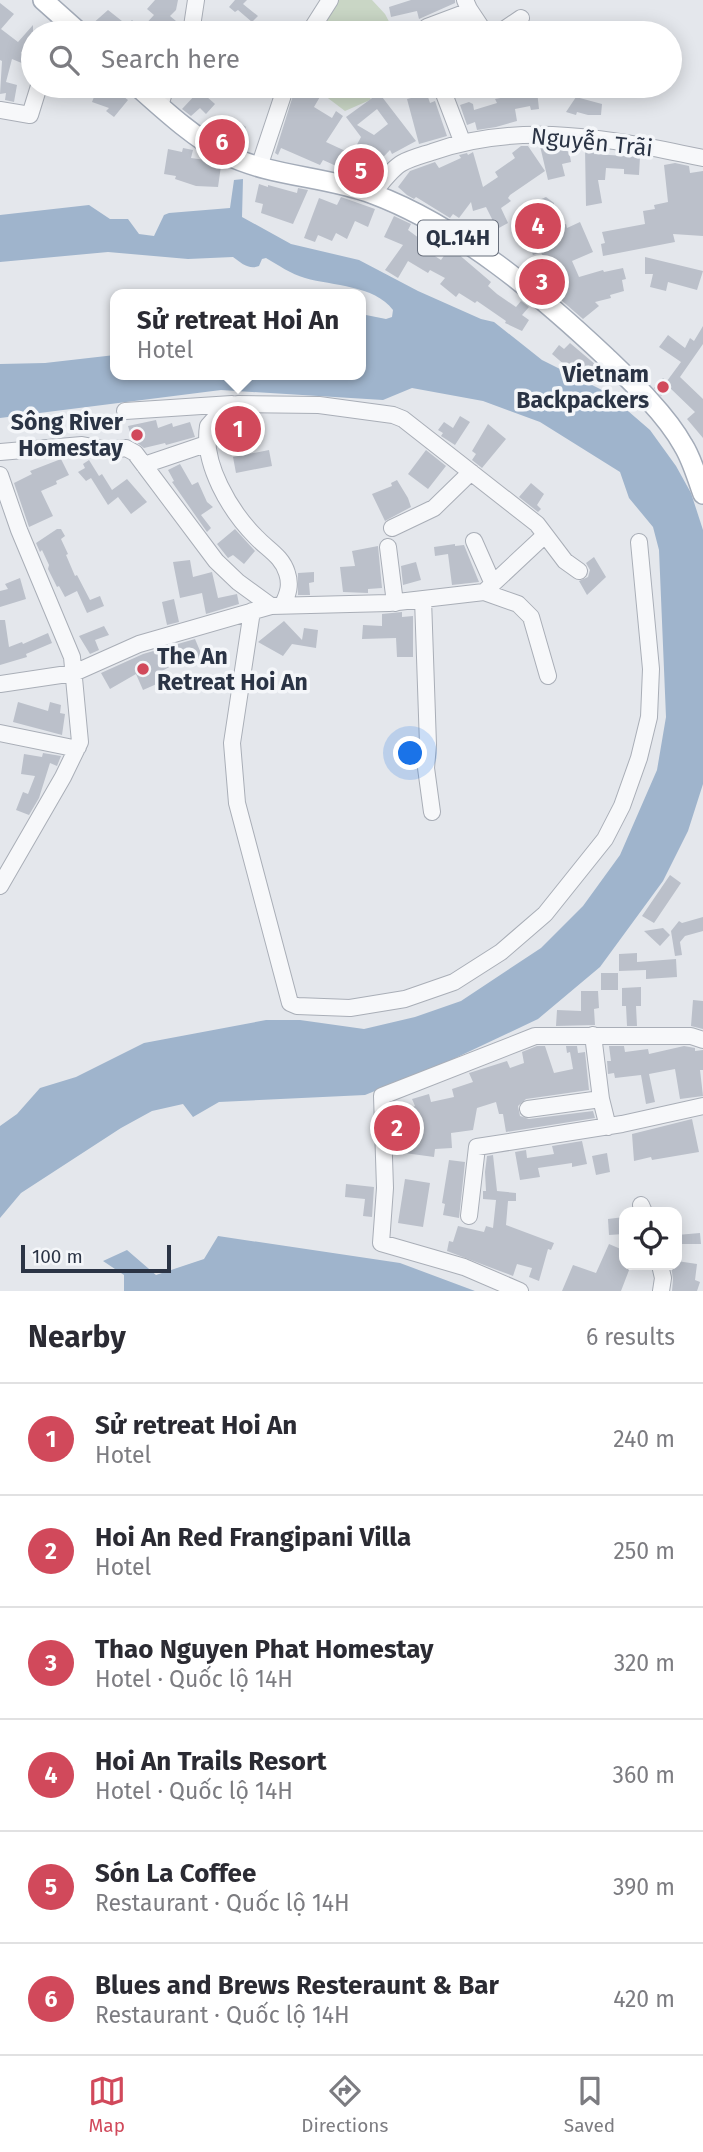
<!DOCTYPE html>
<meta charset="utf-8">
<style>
body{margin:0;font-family:"Fira Sans",sans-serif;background:#f2f2f3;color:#2b2b33}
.controls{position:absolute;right:21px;bottom:21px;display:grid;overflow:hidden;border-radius:14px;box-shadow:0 4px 18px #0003}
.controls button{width:63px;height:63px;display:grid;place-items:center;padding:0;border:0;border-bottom:2px solid #e1e1e2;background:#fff;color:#2b2b33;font:35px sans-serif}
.scale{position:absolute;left:21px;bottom:18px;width:150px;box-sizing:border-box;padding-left:7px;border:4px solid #2b3445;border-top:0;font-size:19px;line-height:24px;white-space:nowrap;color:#2b3445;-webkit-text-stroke:5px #f4f6f9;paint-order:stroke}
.you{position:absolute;left:411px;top:754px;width:24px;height:24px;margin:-18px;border:5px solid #fff;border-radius:50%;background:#1a73e8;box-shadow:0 0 0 10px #1a73e833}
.badge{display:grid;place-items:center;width:46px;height:46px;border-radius:50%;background:#d1495b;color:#fff;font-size:23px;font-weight:700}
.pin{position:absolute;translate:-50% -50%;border:4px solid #fff;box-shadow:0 2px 7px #0006}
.popup{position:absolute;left:110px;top:289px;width:256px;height:91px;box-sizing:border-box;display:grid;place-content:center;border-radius:14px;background:#fff;filter:drop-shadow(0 2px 5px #0005);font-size:23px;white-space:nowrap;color:#7c7c81}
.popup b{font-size:26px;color:#2b2b33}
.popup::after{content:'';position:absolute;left:50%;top:100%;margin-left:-14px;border:14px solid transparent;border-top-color:#fff}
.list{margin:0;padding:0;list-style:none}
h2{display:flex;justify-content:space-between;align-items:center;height:91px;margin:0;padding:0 28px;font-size:30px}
h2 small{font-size:23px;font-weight:400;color:#7c7c81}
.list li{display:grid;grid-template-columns:46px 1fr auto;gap:21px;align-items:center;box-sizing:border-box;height:112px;padding:0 28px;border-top:2px solid #e1e1e2}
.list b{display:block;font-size:26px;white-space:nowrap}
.list p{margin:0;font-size:23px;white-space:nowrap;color:#7c7c81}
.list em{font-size:23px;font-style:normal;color:#7c7c81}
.icon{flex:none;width:38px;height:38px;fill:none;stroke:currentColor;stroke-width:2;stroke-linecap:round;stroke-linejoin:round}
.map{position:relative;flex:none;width:703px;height:1291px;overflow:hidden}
.search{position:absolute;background:#fff;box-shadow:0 4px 18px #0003;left:21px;right:21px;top:21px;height:77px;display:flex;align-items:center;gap:18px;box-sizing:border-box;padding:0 24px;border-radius:38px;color:#7c7c81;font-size:26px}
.sheet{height:763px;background:#fff}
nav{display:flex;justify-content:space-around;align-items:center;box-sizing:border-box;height:98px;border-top:2px solid #e1e1e2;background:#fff;font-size:19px;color:#7c7c81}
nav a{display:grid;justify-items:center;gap:4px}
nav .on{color:#d1495b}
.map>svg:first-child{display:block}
.green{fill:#c9d6c5}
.water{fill:#9fb4cc}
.building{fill:#bbc0ca;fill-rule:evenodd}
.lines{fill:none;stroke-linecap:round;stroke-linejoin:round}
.minor-casing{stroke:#a9aeb7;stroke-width:18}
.major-casing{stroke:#a3abb8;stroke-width:22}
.minor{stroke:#f7f8fa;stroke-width:16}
.major{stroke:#fff;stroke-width:19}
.poi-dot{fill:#d1495b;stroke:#f4f6f9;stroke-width:2.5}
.labels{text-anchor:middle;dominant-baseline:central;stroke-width:7;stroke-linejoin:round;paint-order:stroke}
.shield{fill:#f4f6f9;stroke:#676e7b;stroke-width:2}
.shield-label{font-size:21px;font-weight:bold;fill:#2b3445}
.street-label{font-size:23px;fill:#2b3445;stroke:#f4f6f9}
.poi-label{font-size:23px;font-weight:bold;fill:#2b3445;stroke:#f4f6f9;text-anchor:end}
</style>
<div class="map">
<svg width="703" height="1291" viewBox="0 0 703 1291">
<rect width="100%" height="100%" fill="#e4e7ec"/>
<!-- green -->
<path class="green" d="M326 0H372L385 14 395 33H324L314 25Z
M312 86H374L370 100 345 111Z"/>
<!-- water -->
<path class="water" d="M243 179 242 217 291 244 359 260 418 291 481 319 494 322 542 360 606 392 650 430 676 466 691 493 703 530V784L688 831 663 881 600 967 538 1019 449 1061 365 1095 219 1102 193 1117 183 1104 152 1111 121 1128 21 1193 0 1218V1126L17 1114 40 1088 76 1077 144 1043 266 1020H300L364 1029 415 1017 461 1001 541 948 583 906 620 855 657 770 666 717 659 550 653 527 629 498 620 472 540 422 483 401 412 388 383 400 221 390 0 418V364L45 363 115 355 116 375H360L361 314 386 319 392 317 393 310C374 285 333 286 305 278 291 274 278 265 266 258L262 259 259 266C249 270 241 263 233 257L188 259 108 252 0 262V215L89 205 110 219H128L139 234 154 236 164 215 169 213 230 208 234 180Z
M218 1236 400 1263 475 1291H124V1275L103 1261 127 1250 156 1275 204 1259Z"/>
<!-- building -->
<path class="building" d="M155 0H178L176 10 170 16 176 21 169 33H98L91 25 108 10 127 25 132 20 141 29 154 15 147 9Z
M235 0H247L243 4 258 16 252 22 238 10 235 12 229 7Z
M411 0H455V3L419 19 417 11 391 17 389 7Z
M0 3 14 14 1 29 18 42 33 25V39L21 53 27 56 24 64 12 59 6 82 17 85 14 102 5 100 6 93 0 94 2 61 0 60Z
M82 86H110L128 100 114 117 106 111 109 108 92 102 94 97 80 93Z
M191 86H215L206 96 215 104 206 114 200 108 191 116 182 109 197 93Z
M296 86H306L321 95 314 107 332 118 336 111 343 116 326 142 352 154 361 137 346 117 379 93 416 141 392 154 390 150 363 178 348 163 345 170 323 160 320 165 281 148 278 155 275 153ZM377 109 388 124 374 135 357 125Z
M537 91 539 109 531 110 530 106 515 109 517 121 496 127 477 130 475 122 467 125 460 105 469 102 473 104 474 110 497 103 495 99Z
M427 94 430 103 435 101 447 136 419 144 407 99Z
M576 97 602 104 601 115H588L577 112 576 115 566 112Z
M228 116 246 127 235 145 217 134Z
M521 146H528L545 171 510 195 508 198 511 201 501 208 508 223 497 229 486 207 473 211 471 202 459 218 453 214 450 218 416 197 414 199 407 195 398 187 410 171 435 162 439 168 461 158 459 155 467 153 468 155 473 152 483 187 498 177 495 172 515 158 512 153Z
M540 146H568L571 162 562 164 565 176 548 180Z
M183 148 193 150 191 158 213 161 221 166 218 187 196 186 175 179 176 176 164 174 168 149 182 152Z
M585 148 594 149V154L640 157 639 175 624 174V169L606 168 605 180H598L602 203 586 206Z
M675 163 689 166 690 173 703 171V236L673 234 675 242 603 256 601 244 605 243 602 232 645 224 643 211 655 209 654 205 668 202 664 165Z
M259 184 268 187V185L297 193 298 188 308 190 293 224 261 213 263 204 255 202Z
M341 197 375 209 368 227 355 221 347 239 336 233 332 241 318 235 315 242 304 238 319 198 337 205Z
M546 197 554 203 552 225 536 211 537 201Z
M394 216 411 224 408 230 427 244 424 249 441 260 450 247 491 282 488 286 497 294 516 307 521 301 529 307 522 315 529 320 522 331 505 323 506 321 477 301 475 303 459 293 456 297 440 284 445 278 430 270 428 273 408 261 398 278 385 270 403 245 384 237Z
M580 222 593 252 572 261 579 277 603 270 604 272 623 268 626 279 622 280 624 291 610 295 611 298 595 302 599 306 583 319 553 293 544 282H540L537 275 548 270 541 252 533 255 528 243 539 239 537 233 566 224 567 228Z
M645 257 703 271 697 290 668 282 666 291 650 287 653 274H645Z
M703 326V344L680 377 703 399V438L687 419 695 412 669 387 661 396 654 388 663 378 667 381 681 362 659 347 668 335 685 348 690 338 694 341Z
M570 343 596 365 586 379 568 364 566 366 552 354 559 345 564 349Z
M460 416 470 422 455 445 441 436 443 433 438 430 444 422 453 428Z
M156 420 158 428 172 423 173 427 190 422 195 437 166 445 165 443 144 448 132 439 128 426Z
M252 421 255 436 232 440 229 426Z
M488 424 506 439 482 468 472 460 476 454 472 451Z
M269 450 272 466 236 473 233 457Z
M426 450 446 466 428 489 408 474Z
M61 459 69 475 56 481 57 484 41 491 53 516 29 527 14 483 32 474 30 471Z
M89 460 99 476 102 474 112 490 127 479 147 502 131 514 118 497 108 505 91 478 86 481 78 472 85 468 83 464Z
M180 464 192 485 198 482 207 502 213 507 201 515 211 528 207 532 172 482 174 481 168 470Z
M397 480 408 498 411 507 385 521 372 494 392 486 391 483Z
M531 483 544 494 537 505 541 509 538 512 519 497Z
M57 529H61L65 536 61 539 68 554 66 555 75 576 77 575 90 600 100 596 104 606 87 613 77 591 65 597 59 586 57 587 48 569 49 565 42 550 40 552 36 543Z
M235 529 255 551 244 564 233 555 228 558 217 544Z
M455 544V546L464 545 479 582 452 585 448 554 435 556 434 547Z
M378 546 382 588 368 589V593L343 592 340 567 355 566 352 551Z
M594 557 606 577 587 595 579 581 588 577 590 570 586 563Z
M190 560 193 577 212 572 218 598 237 594 239 604 206 614 202 593 180 598 173 562Z
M416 562 421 580 403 585 401 566Z
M314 572V582L309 583 310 595H298V573Z
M20 578 26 599 0 607V591L8 589 5 584Z
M174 599 179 622 167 625 162 602Z
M402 612V617L413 616V657H397L396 638 362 639 363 625 382 626V614Z
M0 620H5L9 647 22 642 23 644 48 633 52 643 26 654 27 657 0 665Z
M284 621 302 640 304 628 318 630 316 648 292 644 283 656 258 642Z
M104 626 109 635 95 640 99 650 90 654 79 636Z
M195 639 203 658 194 661 192 657 181 663 180 661 155 675 159 683 143 690 136 674 110 689 101 673 143 654Z
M18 702 48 711 50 702 61 705 60 713 65 714 62 735 13 722Z
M43 753 61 756 57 766 50 763 39 798 29 815 16 810 23 792 28 794 35 776 21 774 24 754 42 757Z
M670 875 681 883 654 923 642 916Z
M703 917V931L685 936 680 942 682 955 675 956 671 931 679 921 682 923Z
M663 928 670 935 660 946 644 931Z
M637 953V962L676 959 677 977 646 979V970L619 971V954Z
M601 973H618V990H601Z
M641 987V1006H636L637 1026H627L626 1006H622V988Z
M581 991H598L599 1008 594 1009 595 1025 556 1026 557 1010 581 1011Z
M693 1000 703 1001V1029L691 1026Z
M537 1046H545L554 1073 573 1069 570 1052 567 1053 566 1046H577L578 1053 585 1052 589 1090 526 1099 518 1106 520 1116 529 1119 593 1111 595 1118 506 1132 503 1114H499L496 1102 477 1108 473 1130 451 1133 452 1148 435 1149 434 1157 397 1152 400 1129 406 1130 407 1123 416 1124 411 1108 415 1106 412 1099 429 1094 431 1102 454 1097 452 1089 473 1082 469 1073 507 1061 510 1068 524 1063 522 1052Z
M609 1046H624L625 1052 648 1049 649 1054 684 1046 695 1048V1051L703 1050V1070H700L703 1096 680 1099 675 1069 649 1074 655 1102 646 1104 641 1075 615 1078 614 1073 608 1074 607 1061H611Z
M692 1119 699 1152 652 1160 651 1157 634 1161 632 1134Z
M582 1141 587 1164 572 1167V1163L538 1168 540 1177 520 1180 515 1152 526 1150 527 1158 554 1154 552 1146Z
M607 1153 610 1172 596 1175 592 1156Z
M493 1155 497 1191 516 1193V1201H508L506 1225 554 1243 551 1250 548 1249 539 1281 529 1277 532 1268 517 1264 513 1276 447 1251 449 1241 453 1242 458 1226 484 1232 486 1226 493 1228 496 1200 483 1199V1191H486L485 1172 487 1156Z
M449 1160 465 1162 459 1218 443 1215 445 1204 442 1203Z
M405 1179 430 1183 423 1227 398 1223Z
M346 1184 374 1187 372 1217 363 1216 365 1199 345 1197Z
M624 1217V1234L609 1235 608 1219Z
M700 1233 701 1244H677V1235Z
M609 1244 623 1250 624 1265H631L621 1291H562L573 1265 596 1273Z
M677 1261 697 1264 695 1280 700 1282 697 1291H672L673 1279 671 1265H677Z"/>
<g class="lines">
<!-- minor casing -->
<g class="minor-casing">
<path id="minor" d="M469 9 485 33
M191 33 196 0
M309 33 330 0
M424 33 427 27 467 12 469 9 465 0
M499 33 521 18
M441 86 462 141
M160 106 166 86
M0 110 30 115 39 86
M259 167 286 86
M372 194C381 184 391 169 402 163 411 158 423 155 432 152 521 120 614 139 703 158
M125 411 232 404
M0 452 82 445 108 450 126 448 135 453 216 561 238 582 271 606
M144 465 206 444
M0 475 19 530 72 657 80 742 63 777 0 886
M392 528 434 508 471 472
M474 541 493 584
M388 547 395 603
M484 592 545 535
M423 599 428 745 426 768 432 812
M283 604C288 594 291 585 287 573 282 556 267 549 256 537 230 511 202 464 208 426L216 417 238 404 319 405 393 415 403 419 537 524 565 561 579 571
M252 611 232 743 237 803 290 1003 297 1006 350 1008 405 999 454 982 501 952 545 914 605 839 622 806 639 758 649 717 651 669 639 542
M0 684 74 673 139 644 271 606 389 603 484 592 518 604 531 617 548 676
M0 733 73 748 78 747
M593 1035 601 1099 608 1127
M528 1109 601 1099
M641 1205 644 1212
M469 1216 477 1147 622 1124 703 1106
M660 1265 663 1278 661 1291
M520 1291 464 1267 381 1243 385 1188 382 1096 535 1036H691L703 1040"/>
</g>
<!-- major casing -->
<g class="major-casing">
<path id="major" d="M43 0 80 33
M137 86C164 110 193 137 225 154 271 177 326 176 373 194 459 226 540 295 606 357 631 381 666 414 683 445 692 459 697 478 703 494"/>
</g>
<!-- minor -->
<use href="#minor" class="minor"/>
<!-- major -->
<use href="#major" class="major"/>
</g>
<!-- markers -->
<g class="poi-dot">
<circle cx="663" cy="387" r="7"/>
<circle cx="137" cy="435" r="7"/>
<circle cx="143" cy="669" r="7"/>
</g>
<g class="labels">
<!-- shield labels -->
<rect class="shield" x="418" y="220.5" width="80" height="35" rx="5"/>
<g class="shield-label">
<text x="458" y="238">QL.14H</text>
</g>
<!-- street labels -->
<g class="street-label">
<text transform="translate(592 142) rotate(6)">Nguyễn Trãi</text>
</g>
<!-- poi labels -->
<g class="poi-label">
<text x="649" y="374">Vietnam<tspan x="649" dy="26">Backpackers</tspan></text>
<text x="123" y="422">Sông River<tspan x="123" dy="26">Homestay</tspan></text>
<text x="157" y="656" text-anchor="start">The An<tspan x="157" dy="26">Retreat Hoi An</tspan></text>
</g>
</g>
</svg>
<div class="controls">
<button><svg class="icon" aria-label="locate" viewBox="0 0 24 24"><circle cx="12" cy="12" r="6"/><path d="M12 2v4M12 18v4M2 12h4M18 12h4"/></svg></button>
</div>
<div class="scale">100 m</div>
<div class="you"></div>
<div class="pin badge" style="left:238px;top:429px">1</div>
<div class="popup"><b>Sử retreat Hoi An</b>Hotel</div>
<div class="pin badge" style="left:397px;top:1128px">2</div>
<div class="pin badge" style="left:542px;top:282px">3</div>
<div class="pin badge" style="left:538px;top:226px">4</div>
<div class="pin badge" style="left:361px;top:171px">5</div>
<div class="pin badge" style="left:222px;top:142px">6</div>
<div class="search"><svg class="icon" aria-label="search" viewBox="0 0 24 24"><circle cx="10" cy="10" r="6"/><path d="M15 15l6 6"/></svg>Search here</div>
</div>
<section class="sheet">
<h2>Nearby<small>6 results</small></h2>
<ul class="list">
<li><span class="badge">1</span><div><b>Sử retreat Hoi An</b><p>Hotel</p></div><em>240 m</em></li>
<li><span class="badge">2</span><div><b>Hoi An Red Frangipani Villa</b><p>Hotel</p></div><em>250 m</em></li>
<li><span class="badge">3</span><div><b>Thao Nguyen Phat Homestay</b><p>Hotel · Quốc lộ 14H</p></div><em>320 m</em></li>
<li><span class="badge">4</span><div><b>Hoi An Trails Resort</b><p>Hotel · Quốc lộ 14H</p></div><em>360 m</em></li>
<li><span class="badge">5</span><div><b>Són La Coffee</b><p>Restaurant · Quốc lộ 14H</p></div><em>390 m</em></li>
<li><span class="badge">6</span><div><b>Blues and Brews Resteraunt &amp; Bar</b><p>Restaurant · Quốc lộ 14H</p></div><em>420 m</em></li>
</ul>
</section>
<nav>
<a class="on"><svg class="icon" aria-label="map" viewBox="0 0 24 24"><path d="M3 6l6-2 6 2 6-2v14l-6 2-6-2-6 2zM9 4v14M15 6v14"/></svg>Map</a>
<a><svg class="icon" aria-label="directions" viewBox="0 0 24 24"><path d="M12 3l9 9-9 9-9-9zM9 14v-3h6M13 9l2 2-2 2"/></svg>Directions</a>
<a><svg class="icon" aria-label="saved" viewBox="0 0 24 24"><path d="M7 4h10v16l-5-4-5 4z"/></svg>Saved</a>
</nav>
